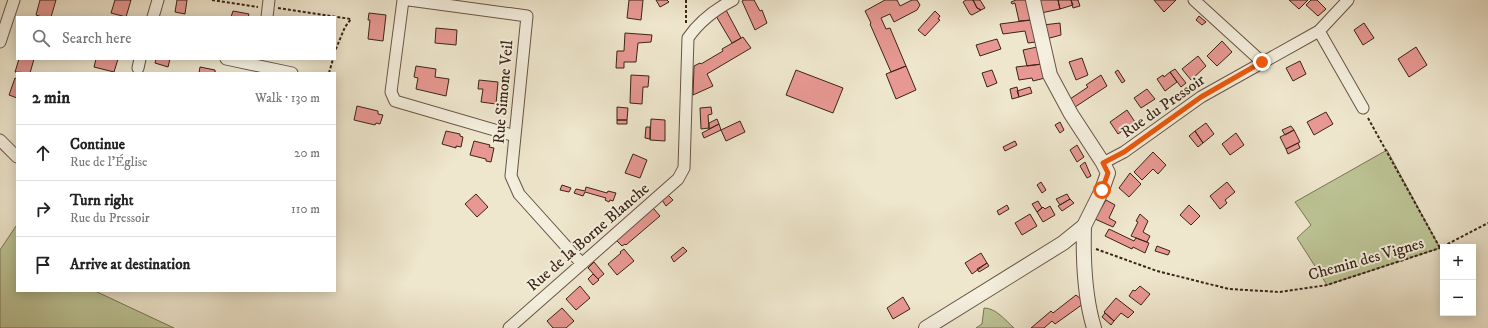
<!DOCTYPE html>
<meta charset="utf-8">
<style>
body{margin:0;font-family:"IM FELL DW Pica",serif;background:#f6f6f6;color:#222}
.controls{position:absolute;right:12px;bottom:12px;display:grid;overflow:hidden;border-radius:0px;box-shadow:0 2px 10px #0003}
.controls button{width:36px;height:36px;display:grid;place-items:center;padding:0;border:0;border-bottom:1px solid #e0e0e0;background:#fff;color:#222;font:20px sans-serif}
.stop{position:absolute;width:12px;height:12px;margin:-9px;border:3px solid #ea580c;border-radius:50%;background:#fff}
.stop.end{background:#ea580c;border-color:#fff;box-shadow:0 1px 4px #0008}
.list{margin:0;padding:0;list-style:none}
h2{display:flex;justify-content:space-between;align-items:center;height:52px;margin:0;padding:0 16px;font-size:17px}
h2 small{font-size:13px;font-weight:400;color:#767676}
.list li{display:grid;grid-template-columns:26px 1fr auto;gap:12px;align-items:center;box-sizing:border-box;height:56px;padding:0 16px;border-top:1px solid #e0e0e0}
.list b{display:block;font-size:15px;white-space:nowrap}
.list p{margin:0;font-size:13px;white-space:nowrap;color:#767676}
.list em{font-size:13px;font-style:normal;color:#767676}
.icon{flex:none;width:22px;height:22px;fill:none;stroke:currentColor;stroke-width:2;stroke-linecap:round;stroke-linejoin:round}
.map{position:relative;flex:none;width:1488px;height:328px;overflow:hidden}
.search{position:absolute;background:#fff;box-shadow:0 2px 10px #0003;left:16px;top:16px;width:320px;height:44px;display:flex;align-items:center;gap:10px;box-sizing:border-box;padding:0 14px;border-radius:0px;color:#767676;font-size:15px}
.panel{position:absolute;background:#fff;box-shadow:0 2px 10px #0003;left:16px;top:72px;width:320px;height:220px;border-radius:0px}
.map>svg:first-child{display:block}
.green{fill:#bcc495;stroke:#7c7456}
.building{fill:#e79892;stroke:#3b2418}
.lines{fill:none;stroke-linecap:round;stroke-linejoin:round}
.minor-casing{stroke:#685445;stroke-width:13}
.tertiary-casing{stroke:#685445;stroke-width:16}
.path{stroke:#3b2418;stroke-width:2;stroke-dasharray:3 2;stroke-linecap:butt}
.minor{stroke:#f4efde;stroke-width:11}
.tertiary{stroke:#f4efde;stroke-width:14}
.route{stroke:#ea580c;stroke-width:5}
.labels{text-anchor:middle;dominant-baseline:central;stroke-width:4;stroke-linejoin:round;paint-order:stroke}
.street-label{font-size:16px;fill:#3b2418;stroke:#f4efde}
</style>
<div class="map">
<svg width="1488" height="328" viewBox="0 0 1488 328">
<rect width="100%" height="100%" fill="#eee6cd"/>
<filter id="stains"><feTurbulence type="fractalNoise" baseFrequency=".005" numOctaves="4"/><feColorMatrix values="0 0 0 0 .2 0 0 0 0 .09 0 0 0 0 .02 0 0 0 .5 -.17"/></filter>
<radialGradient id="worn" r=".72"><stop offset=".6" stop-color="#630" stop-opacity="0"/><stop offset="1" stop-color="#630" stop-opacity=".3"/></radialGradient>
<!-- green -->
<path class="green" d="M1387 150 1440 248 1327 285 1297 238 1311 225 1295 202Z
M16 226H17V291H95L174 328H0V250Z
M984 308C996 308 1005 320 1014 328H976L982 324Z"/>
<!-- building -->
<path class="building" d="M40 0H56L51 17H42L36 15Z
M115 0H131L126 17 111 13Z
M177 0H187L185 14 175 12Z
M629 0H643L641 20 627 18Z
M656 0H667L669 2 660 7Z
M744 0H754L760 11 762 10 767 23 755 30 742 1Z
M897 0 900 6 912 0H917L920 5 917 10 894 22 890 14 881 18 886 29 890 28 906 66 891 72 870 24 871 23 865 11 885 0Z
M966 0H973L977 8 981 10 972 15 970 14 963 2Z
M973 0H980L985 8 981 10 977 8Z
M1016 0H1026L1031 20 1019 21 1015 3 1012 4 1011 2Z
M1038 0H1058L1060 9 1041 13Z
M1058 0H1071L1073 5 1060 9Z
M1071 0H1078L1080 6 1073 8Z
M1154 0H1176L1164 12Z
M1289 0H1308L1299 9Z
M1311 0H1317L1326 9 1318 16 1306 5Z
M726 10 741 38 732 43 716 16Z
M233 11 249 14 248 17H231Z
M935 11 940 16 938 19 940 20 925 36 918 30Z
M369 13 386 15 383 41 368 39 370 20H368Z
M1199 16 1206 22 1202 25 1196 20Z
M1031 20 1036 42 1028 43 1025 31 1003 34 1000 24Z
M1060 23 1061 35 1046 39 1043 25Z
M1364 23 1374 38 1363 45 1354 30Z
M436 28 457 30 456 45 435 43Z
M625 33 652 35 651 42 638 43 636 62H624V68H616L617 51H624Z
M743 37 751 48 707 74 713 86 693 95 694 66 700 63 701 64 723 51 722 49Z
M997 39 1001 49 980 56 976 45Z
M1222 41 1232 52 1217 66 1207 56Z
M1037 47 1042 64 1027 66 1023 50Z
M1416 47 1427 65 1409 77 1398 59Z
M1198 56 1206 66 1191 80 1182 69Z
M1082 58 1088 75 1076 80 1069 62Z
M19 59H34L30 73 15 72Z
M96 59H118L114 72 94 67Z
M156 59H170L168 67 155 63Z
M1300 61 1306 74 1293 81 1286 68Z
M1042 64 1045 78 1033 81 1032 78 1019 80 1016 67Z
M416 66 436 69 435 77 449 79 446 96 416 89 418 78 414 77Z
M906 66 916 90 896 99 886 74Z
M200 67 215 70V72L218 73H199Z
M1175 69 1186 83 1181 87 1170 72Z
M796 70 843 88 833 113 786 95Z
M992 70 997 83 987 87 982 73Z
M1118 70 1125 81 1122 83 1115 72Z
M1170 72 1177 82 1165 91 1157 79 1163 75 1164 77Z
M631 75 649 76 648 87H643L642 104 630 103Z
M1101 75 1107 86 1075 107 1070 99 1088 87 1086 85Z
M15 78 17 79V98L9 95Z
M479 80 498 82 496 104 481 102 483 89H478Z
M1017 87 1019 97 1012 99 1010 89Z
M1030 87 1032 93 1019 97 1017 91Z
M1147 89 1155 99 1141 108 1134 98Z
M357 106 378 111V114L383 115 380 124 376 123 375 125 354 120Z
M617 107 628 108 627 120H617Z
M711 107 712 114 708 115 709 128 701 129 700 108Z
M1127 110 1135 122 1118 134 1110 122Z
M1326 112 1333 124 1314 135 1307 122Z
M651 119 665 120V141L650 140Z
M717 119 719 124 709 129V123Z
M617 120H627V124H617Z
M740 121 745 132 726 141 721 130Z
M1060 122 1064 130 1060 133 1055 125Z
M1206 123 1214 134 1203 143 1195 131Z
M719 124 721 130 704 138 702 133Z
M1291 126 1294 130 1285 135 1282 130Z
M646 127H650V139L645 138Z
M1294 130 1300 142 1286 149 1280 137Z
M446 131 460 134V136L463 137 461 147 456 146V148L442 144Z
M1195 131 1203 143 1198 147 1189 136Z
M1236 133 1244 145 1230 155 1222 144Z
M474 141 490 145 489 147 494 148 491 162 486 161V159L470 155Z
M1015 141 1017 145 1005 151 1003 147Z
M1298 143 1300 148 1288 154 1286 149Z
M1077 145 1084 157 1077 162 1070 150Z
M1153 152 1166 165 1158 174 1153 169 1142 180 1134 172Z
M633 154 647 160 640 178 625 173Z
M1085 162 1091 176 1087 178 1080 166Z
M1130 173 1141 184 1129 197 1119 188Z
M1041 182 1046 190 1042 193 1037 185Z
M1227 182 1235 192 1225 200 1227 203 1220 209 1210 196Z
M562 185 571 188 569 192 560 190Z
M586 187 607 193 608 191 616 193 613 201 610 200 609 202 605 200 606 198 585 192 583 196 574 193 576 189 585 191Z
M476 194 488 207 477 217 465 204Z
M1067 194 1070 199 1060 205 1056 199Z
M668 195 673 200 666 206 662 200Z
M1070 199 1074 203 1062 211 1058 206Z
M1106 200 1115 205 1109 218 1116 222 1113 227 1095 219Z
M1038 201 1042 208 1037 212 1032 204Z
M1007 205 1009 209 999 215 997 211Z
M1189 205 1200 216 1191 225 1180 215Z
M1050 206 1055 215 1043 222 1037 212 1043 207 1045 209Z
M653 208 660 216 626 245 625 244 622 246 616 240Z
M1030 214 1037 226 1022 235 1015 223Z
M1140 214 1148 221 1143 232 1150 236 1147 242 1131 236 1138 222 1136 221Z
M1109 229 1134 241 1136 238 1149 243 1145 253 1133 247 1132 249 1105 236Z
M1157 246 1170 251 1168 255 1155 251Z
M683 247 687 251 674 262 671 257Z
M624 249 634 261 617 275 608 264 621 253 620 252Z
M981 253 987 263 972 274 965 263Z
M594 262 604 274 598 279 588 268Z
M987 263 989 266 979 272 977 269Z
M593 274 599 280 593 285 588 279Z
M580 286 590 298 576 310 566 299Z
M1140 286 1150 294 1141 305 1129 296 1133 290 1135 291Z
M1076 295 1082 300 1083 304 1055 324 1052 321 1044 328H1031L1051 311 1053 313Z
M903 297 910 309 893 319 887 308Z
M1116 298 1134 312 1128 318 1121 313 1114 321 1104 312Z
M562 308 574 321 566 328H553L547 321Z
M1105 313 1114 321 1111 325 1102 317Z"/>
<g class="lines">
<!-- minor casing -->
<g class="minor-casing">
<path id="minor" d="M403 0 391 92 395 101 515 136
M409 0 527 16 511 176 519 194 582 264
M1194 0 1262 62
M153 17 158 0
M267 17 269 0
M1319 31 1363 108
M0 42 14 0
M226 59 292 73
M138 68 140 59
M0 140 17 157
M1103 163 1124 152 1201 97 1319 31 1348 0
M509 328 678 179 684 168 688 38C699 22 716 9 733 0"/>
</g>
<!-- tertiary casing -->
<g class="tertiary-casing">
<path id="tertiary" d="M1084 226C1083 260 1084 295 1094 328
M926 328 1063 243 1084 226 1102 190 1108 173 1103 163 1071 114 1050 75 1033 0"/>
</g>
<!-- path -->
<path class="path" d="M212 0 258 7
M686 0V23
M278 8 351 19 345 27 335 51
M329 73 333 59
M1368 118 1440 248
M1096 249 1157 271 1229 289 1280 292 1327 285 1440 248 1488 223"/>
<!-- minor -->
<use href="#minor" class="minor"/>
<!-- tertiary -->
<use href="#tertiary" class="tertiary"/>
</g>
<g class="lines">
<!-- route -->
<path class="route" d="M1102 190 1108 173 1103 163 1124 152 1201 97 1262 62"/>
</g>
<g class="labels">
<!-- street labels -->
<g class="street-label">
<text transform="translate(503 92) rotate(-85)">Rue Simone Veil</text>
<text transform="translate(1163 106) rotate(-35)">Rue du Pressoir</text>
<text transform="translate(588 237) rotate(-41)">Rue de la Borne Blanche</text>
<text transform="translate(1366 259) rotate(-16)">Chemin des Vignes</text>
</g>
</g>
<rect width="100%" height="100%" filter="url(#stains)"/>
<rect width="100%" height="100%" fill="url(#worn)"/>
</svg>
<div class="controls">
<button>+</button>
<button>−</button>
</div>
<div class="stop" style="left:1102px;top:190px"></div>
<div class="stop end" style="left:1262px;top:62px"></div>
<div class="search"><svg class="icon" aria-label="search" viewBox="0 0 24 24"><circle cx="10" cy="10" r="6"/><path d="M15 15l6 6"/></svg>Search here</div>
<section class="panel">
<h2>2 min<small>Walk · 130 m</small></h2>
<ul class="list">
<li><svg class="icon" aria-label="ahead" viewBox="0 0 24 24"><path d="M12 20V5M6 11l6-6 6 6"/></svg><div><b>Continue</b><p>Rue de l'Église</p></div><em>20 m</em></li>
<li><svg class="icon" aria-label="right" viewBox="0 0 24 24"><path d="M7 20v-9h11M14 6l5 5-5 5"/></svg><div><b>Turn right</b><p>Rue du Pressoir</p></div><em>110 m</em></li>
<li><svg class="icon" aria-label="arrive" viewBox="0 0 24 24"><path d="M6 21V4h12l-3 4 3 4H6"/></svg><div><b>Arrive at destination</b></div></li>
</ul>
</section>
</div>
